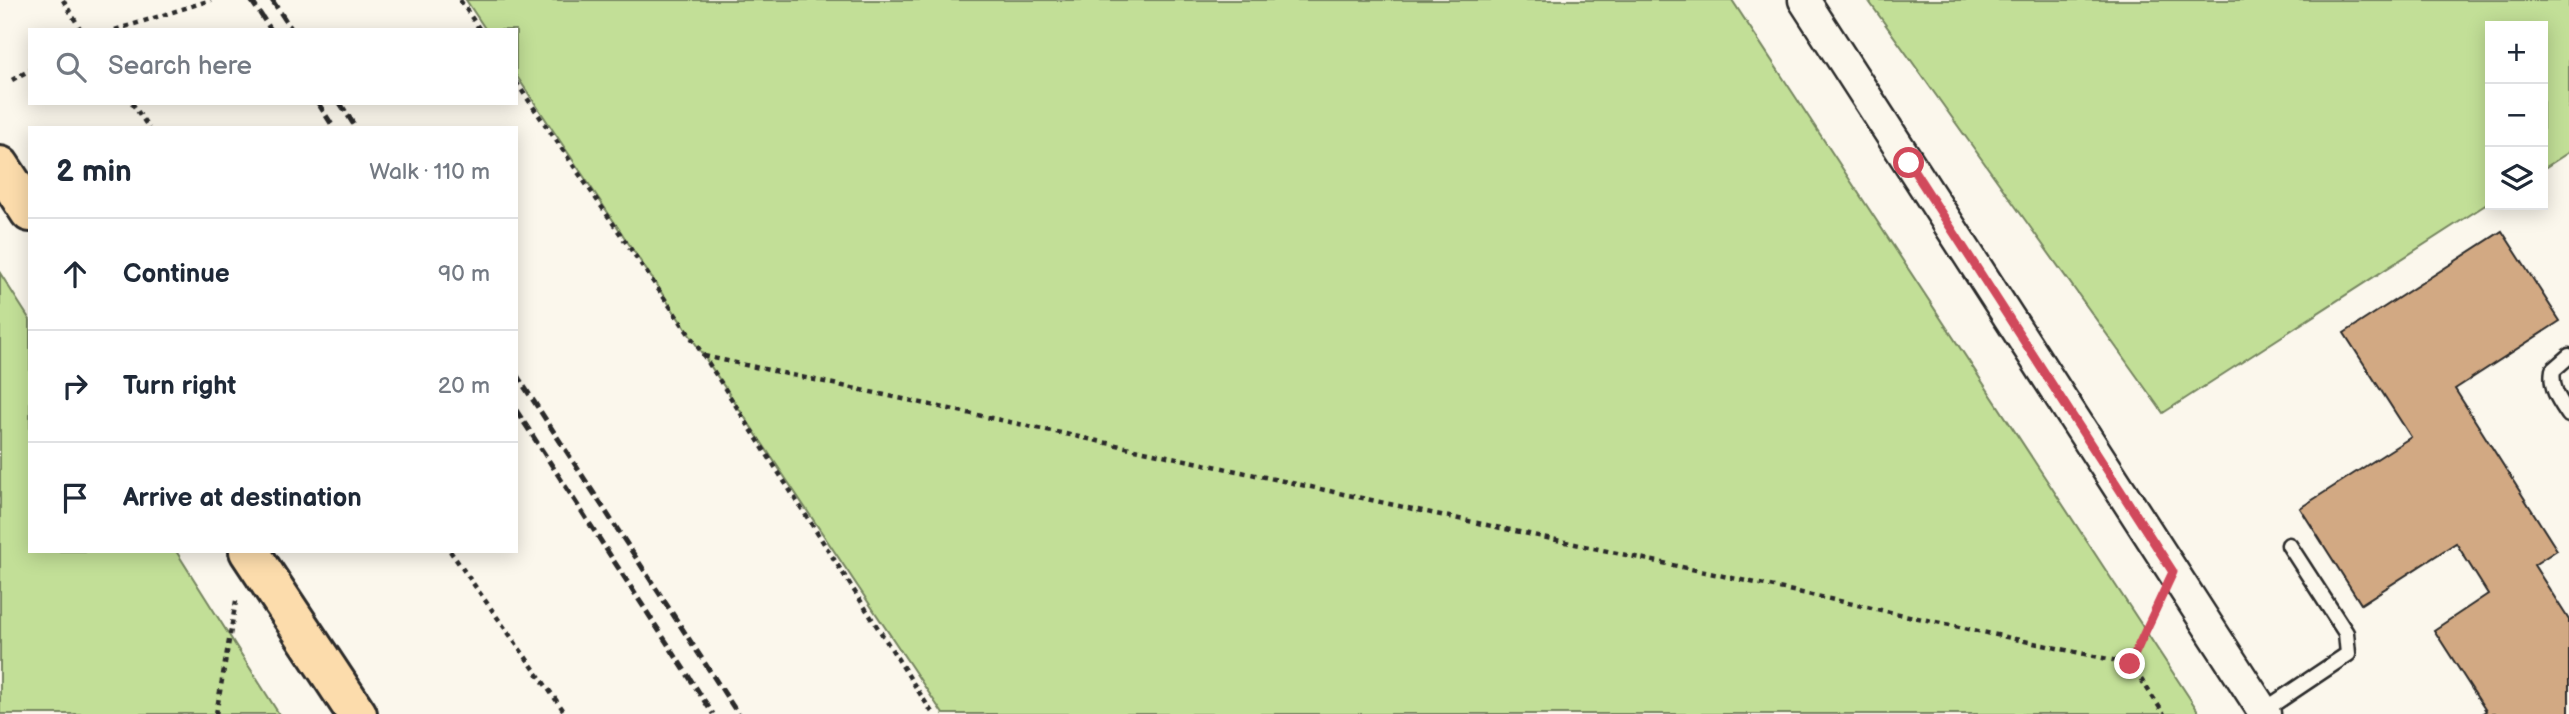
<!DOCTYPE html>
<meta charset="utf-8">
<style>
body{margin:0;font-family:"Balsamiq Sans",sans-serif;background:#f2f2f3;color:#1f2937}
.controls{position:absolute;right:21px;top:21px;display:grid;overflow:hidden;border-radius:0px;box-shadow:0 4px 18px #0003}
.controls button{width:63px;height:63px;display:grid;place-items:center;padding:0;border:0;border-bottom:2px solid #e0e1e3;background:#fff;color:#1f2937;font:35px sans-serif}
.stop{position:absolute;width:21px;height:21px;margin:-16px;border:5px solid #d1495b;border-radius:50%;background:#fff}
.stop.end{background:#d1495b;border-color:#fff;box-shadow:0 2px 7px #0008}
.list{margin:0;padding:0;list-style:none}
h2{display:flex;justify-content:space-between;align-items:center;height:91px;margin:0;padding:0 28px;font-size:30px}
h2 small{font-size:23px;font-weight:400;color:#747a83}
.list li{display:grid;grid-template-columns:46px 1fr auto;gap:21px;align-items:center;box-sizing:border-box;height:112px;padding:0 28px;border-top:2px solid #e0e1e3}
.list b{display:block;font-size:26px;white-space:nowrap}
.list em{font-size:23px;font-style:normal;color:#747a83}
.icon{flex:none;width:38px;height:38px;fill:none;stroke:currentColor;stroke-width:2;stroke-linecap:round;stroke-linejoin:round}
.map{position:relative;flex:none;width:2569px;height:714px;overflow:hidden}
.search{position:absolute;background:#fff;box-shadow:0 4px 18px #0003;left:28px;top:28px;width:490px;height:77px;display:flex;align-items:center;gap:18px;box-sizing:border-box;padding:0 24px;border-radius:0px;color:#747a83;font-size:26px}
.panel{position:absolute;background:#fff;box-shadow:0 4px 18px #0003;left:28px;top:126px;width:490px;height:427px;border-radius:0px}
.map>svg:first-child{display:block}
.green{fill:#c2df97;stroke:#768561;stroke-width:2}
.building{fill:#d2a983;stroke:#2b2b2b;stroke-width:2}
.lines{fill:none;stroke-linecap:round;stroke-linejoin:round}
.service-casing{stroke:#2b2b2b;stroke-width:19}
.minor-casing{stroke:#2b2b2b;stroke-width:35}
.primary-casing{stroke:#2b2b2b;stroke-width:44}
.path{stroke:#2b2b2b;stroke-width:4.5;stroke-dasharray:5 5;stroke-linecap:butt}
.service{stroke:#fbf7ec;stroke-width:14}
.minor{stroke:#fbf7ec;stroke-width:30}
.primary{stroke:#fcdcac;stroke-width:38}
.rail{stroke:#2b2b2b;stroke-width:5;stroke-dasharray:10 5;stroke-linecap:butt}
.route{stroke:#d1495b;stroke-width:9}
</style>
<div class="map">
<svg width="2569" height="714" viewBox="0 0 2569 714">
<rect width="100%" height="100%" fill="#fbf7ec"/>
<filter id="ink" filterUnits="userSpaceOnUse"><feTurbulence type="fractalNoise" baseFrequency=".0143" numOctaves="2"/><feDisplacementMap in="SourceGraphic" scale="14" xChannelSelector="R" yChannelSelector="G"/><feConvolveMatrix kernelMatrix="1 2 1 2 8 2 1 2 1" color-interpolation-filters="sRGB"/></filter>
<g filter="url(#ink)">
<!-- green -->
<path class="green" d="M466 0H1732L2200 714H943L516 75V30H486Z
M1868 0H2569V152L2543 169V26H2490V202L2163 413Z
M0 273 30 320V551H176L279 714H0Z"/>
<!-- building -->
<path class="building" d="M2502 231 2560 321 2455 389 2557 550 2534 565 2569 620V714H2481L2486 711 2434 630 2488 594 2456 543 2361 604 2300 508 2411 437 2344 333Z"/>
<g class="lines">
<!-- service casing -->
<g class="service-casing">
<path id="service" d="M2569 356 2553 370C2550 388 2559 400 2569 415
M2263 711 2348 654 2346 633 2289 545"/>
</g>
<!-- minor casing -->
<g class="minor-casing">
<path id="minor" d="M1804 0 2265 714"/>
</g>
<!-- primary casing -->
<g class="primary-casing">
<path id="primary" d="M0 166 30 212
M249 551 357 714"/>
</g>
<!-- path -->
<path class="path" d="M63 0 81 30
M460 0 480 30
M115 30 211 0
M12 80 30 70
M516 82 704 356 933 714
M132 103 149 128
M704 356 2131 664
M450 551 566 714
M2157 608 2131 664 2164 714
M216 714 236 601"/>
<!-- service -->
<use href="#service" class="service"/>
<!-- minor -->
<use href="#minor" class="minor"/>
<!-- primary -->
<use href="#primary" class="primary"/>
<!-- rail -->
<path class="rail" d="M251 0 271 30
M272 0 292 30
M318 103 334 128
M340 103 356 128
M516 374 738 714
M516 410 713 714"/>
</g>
</g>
<g class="lines" filter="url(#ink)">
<!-- route -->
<path class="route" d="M1909 163 2173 572 2130 664"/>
</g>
</svg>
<div class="controls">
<button>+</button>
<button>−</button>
<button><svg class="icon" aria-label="layers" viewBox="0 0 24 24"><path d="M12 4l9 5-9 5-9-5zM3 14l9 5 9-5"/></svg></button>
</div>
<div class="stop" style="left:1909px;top:163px"></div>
<div class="stop end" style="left:2130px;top:664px"></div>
<div class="search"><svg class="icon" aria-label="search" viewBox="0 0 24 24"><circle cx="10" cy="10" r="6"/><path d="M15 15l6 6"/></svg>Search here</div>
<section class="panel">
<h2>2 min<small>Walk · 110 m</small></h2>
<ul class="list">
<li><svg class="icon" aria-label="ahead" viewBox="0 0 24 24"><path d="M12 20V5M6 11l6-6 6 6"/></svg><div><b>Continue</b></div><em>90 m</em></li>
<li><svg class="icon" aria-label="right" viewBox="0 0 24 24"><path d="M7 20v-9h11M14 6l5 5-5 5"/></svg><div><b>Turn right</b></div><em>20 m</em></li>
<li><svg class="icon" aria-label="arrive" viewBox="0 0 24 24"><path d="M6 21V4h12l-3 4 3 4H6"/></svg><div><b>Arrive at destination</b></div></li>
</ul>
</section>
</div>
